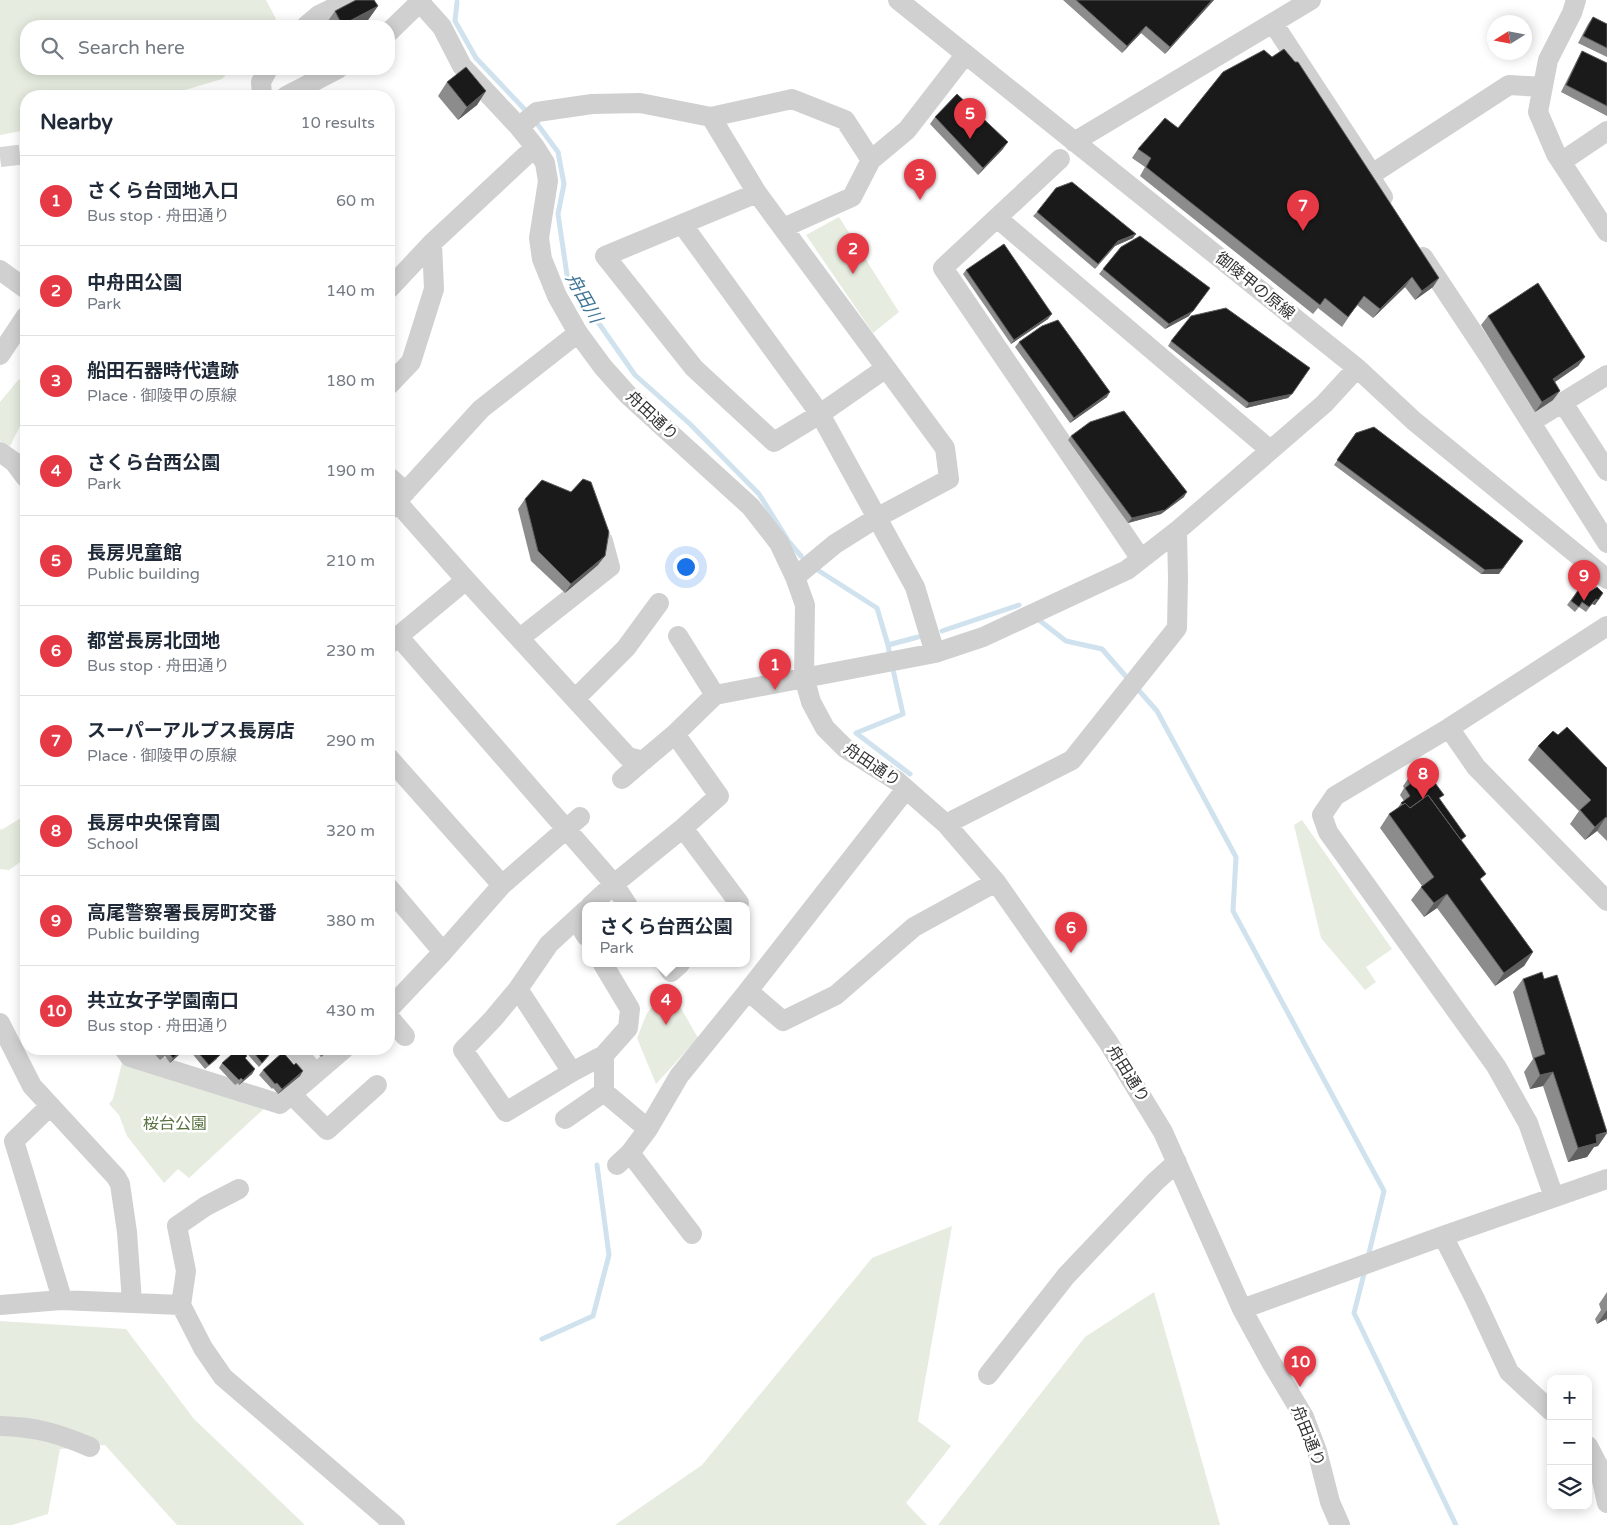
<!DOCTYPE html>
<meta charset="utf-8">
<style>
body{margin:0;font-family:"Varela Round","Noto Sans JP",sans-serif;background:#f2f2f3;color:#1f2937}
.controls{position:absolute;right:15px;bottom:15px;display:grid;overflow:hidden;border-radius:10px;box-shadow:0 2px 12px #0003}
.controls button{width:45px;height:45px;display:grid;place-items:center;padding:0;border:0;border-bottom:1px solid #e0e1e3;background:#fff;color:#1f2937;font:25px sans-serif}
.compass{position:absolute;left:1487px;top:15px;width:45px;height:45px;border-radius:50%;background:#fff;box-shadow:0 2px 12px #0003;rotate:259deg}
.you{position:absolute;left:685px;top:566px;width:18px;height:18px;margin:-12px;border:4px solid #fff;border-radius:50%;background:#1a73e8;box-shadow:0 0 0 8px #1a73e833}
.badge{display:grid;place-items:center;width:32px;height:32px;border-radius:50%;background:#e63946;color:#fff;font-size:16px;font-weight:700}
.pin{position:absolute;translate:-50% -41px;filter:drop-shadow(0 1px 2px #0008)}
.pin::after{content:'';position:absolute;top:26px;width:18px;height:15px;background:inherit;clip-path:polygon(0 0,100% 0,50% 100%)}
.popup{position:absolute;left:582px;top:902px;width:168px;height:65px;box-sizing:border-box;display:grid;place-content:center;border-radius:10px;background:#fff;filter:drop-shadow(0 1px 4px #0005);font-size:16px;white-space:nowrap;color:#747a83}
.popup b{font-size:19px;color:#1f2937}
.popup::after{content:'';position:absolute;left:50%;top:100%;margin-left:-10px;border:10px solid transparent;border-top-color:#fff}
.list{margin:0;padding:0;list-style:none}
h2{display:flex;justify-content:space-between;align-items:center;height:65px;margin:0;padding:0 20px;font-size:21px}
h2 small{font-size:16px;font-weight:400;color:#747a83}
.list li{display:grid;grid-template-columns:32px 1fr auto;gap:15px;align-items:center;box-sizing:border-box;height:90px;padding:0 20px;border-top:1px solid #e0e1e3}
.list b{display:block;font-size:19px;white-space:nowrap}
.list p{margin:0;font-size:16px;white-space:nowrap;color:#747a83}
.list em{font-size:16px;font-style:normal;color:#747a83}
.icon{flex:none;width:28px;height:28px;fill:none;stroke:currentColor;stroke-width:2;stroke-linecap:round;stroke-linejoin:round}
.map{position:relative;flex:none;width:1607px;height:1525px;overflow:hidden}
.search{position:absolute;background:#fff;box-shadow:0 2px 12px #0003;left:20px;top:20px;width:375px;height:55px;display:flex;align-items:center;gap:12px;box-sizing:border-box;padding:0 18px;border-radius:20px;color:#747a83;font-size:19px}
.panel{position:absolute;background:#fff;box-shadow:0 2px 12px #0003;left:20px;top:90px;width:375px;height:965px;border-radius:20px}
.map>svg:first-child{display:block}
.green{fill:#e6ecdf}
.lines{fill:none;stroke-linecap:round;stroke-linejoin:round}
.stream{stroke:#cfe2ee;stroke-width:5}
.minor-tunnel{stroke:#d6d6d6;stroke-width:20;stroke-dasharray:20 10;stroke-linecap:butt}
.minor{stroke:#d0d0d0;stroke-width:20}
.wall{fill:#8c8c8c}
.shaded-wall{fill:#5f5f5f}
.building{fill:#1a1a1a;stroke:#5f5f5f}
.labels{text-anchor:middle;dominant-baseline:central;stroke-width:5;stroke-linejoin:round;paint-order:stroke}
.street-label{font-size:16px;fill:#333;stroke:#fff}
.park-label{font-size:16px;fill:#56703f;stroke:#fff}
.water-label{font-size:18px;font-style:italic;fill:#3f7597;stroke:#fff}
</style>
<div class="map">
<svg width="1607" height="1525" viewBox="0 0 1607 1525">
<rect width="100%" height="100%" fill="#fff"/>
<!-- green -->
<path class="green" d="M0 0H266L276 19 270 26H26V69H231L222 79 165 96H26V130L0 135Z
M839 217 899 312 873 333 806 235Z
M19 379 26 387V414L10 446 0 441V402Z
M26 815V858L9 870 0 869V828L1 830Z
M1302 820 1392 949 1366 967 1376 982 1365 990 1321 938 1294 825Z
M669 987 698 1038 656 1084 637 1038 647 1013Z
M122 1063 268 1105 189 1178 178 1169 164 1183 127 1136 119 1115 109 1104 113 1099Z
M952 1226 918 1421 951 1446 906 1503 927 1525H615L702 1465 872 1258Z
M1154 1292 1220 1525H938L1085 1337Z
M0 1321 126 1329 194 1419 305 1525H177L105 1445 60 1449 48 1514 12 1525H0Z"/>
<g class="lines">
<!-- stream -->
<path class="stream" d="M457 2 455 21 476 58 529 114
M535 121 558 152 564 184 558 214 567 275 590 313 600 325 635 375 690 424 759 494 789 542 801 556
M816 569 877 608 888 645 918 637
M1039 620 1066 641 1102 649 1129 680
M942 631 1019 605
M888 645 890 657
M892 665 903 714 856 733 910 774
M1135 686 1157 711 1236 857 1233 911 1384 1191 1368 1257
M1365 1270 1354 1313 1456 1525
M542 1339 593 1316 609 1255 597 1165"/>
<!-- minor-tunnel -->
<path class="minor-tunnel" d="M0 157 26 154"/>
<!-- minor -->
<path class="minor" d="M418 0 442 27 462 66 519 127 535 147 545 163 548 181 539 238 542 259 557 296 578 333 603 367 628 395 751 507 779 543 795 577 805 605 804 677 811 702 825 728 845 748 897 781 906 789 946 824 996 882 1108 1042 1163 1132 1242 1309 1271 1362 1304 1417 1317 1451 1330 1502 1340 1525
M898 0 1357 368 1414 421 1607 579
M1576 0 1572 13 1548 60 1538 112 1556 154 1607 232
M1273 23 1372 174V180L1383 197
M306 26 319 15 350 0
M389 32 422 0
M262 96 261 82 268 69
M286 96 338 69
M711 117 757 193 605 256 694 368 774 442 820 414 886 368
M519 127 537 112 592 104 640 103 711 117 792 99 845 120 871 160
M1074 142 1311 0
M1060 159 943 268 1141 559
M1561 162 1607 131
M1372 174 1509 85 1543 87
M757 193 945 448 949 479 878 517 835 544 795 577
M997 218 1270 450
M682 224 820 414 915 587 935 653
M783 228 852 197 871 160 907 130 965 55
M1423 257 1490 358 1607 543
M0 270 26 289
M389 289 432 243 535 147
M0 355 26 316
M389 385 411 362 434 289 432 243
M1563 403 1607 471
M1531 422 1607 375
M0 452 14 462 26 478
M389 477 406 492
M397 502 466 580 628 757 643 761 675 734 715 695 935 653 983 637 1127 570 1177 531 1324 404 1357 368
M389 510 481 409 578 333
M398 636 614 884 683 828 719 796 675 734
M678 636 715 695
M520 638 610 567 603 541
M389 644 466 580
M575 699 626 648 659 603
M1449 728 1476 767 1607 901
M389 758 502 885
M622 779 643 761
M906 789 748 991 783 1021 836 995 914 927 996 882
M946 824 1072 760 1177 628 1178 578 1177 531
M683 828 739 903 736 906
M389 888 443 952
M590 906 614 884 628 906
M586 910 549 944 518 989 493 1019 463 1050 506 1112 572 1072 604 1055 628 1028 630 1009 603 964
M576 919 586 936
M666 964 671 972 680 964
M518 989 572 1072
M389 1009 443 952 502 885 580 817
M389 1017 405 1036
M0 1023 32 1086 116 1177 120 1184 127 1232 132 1302
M124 1049 130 1057 280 1104 344 1049
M295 1049 315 1073
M604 1055V1092L648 1129 679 1076 748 991
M291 1094 327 1130 377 1085
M49 1107 14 1141 60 1292 61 1300
M565 1119 604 1092
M630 1153 692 1234
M617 1165 630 1153 648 1129
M1554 1197 1528 1123 1496 1066 1328 832 1322 815 1335 796 1449 728 1607 626
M1443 1236 1475 1299 1509 1372 1551 1411
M0 1305 61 1300 181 1305 203 1348 223 1377 395 1525
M181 1305 186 1271 177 1226 206 1206 239 1189
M1242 1309 1443 1236 1607 1179
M988 1375 1066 1276 1155 1182 1177 1162
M0 1426C36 1427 57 1433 90 1447
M1588 1446 1599 1467 1607 1503"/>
</g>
<!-- wall -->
<path class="wall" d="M1063 0H1214L1165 54 1141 33 1122 53Z
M378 6 368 20 357 26H326L325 25 335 11Z
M1593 17 1607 24V57L1578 43 1588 24Z
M1582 51 1607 63V116L1561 92 1578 58Z
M447 82 486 91 477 105 458 120 438 96Z
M935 117 1003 149 978 175 930 124Z
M1178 128 1433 287 1415 300 1405 287 1373 318 1357 305 1342 327 1318 308 1313 314 1140 176 1145 167 1132 158 1138 149Z
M1037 212 1133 238 1115 246 1095 269 1033 216Z
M1103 269 1189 316 1165 329 1099 274Z
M966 270 1048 319 1011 344 963 274Z
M1488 316 1585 357 1578 366 1555 382 1553 400 1535 412 1481 325Z
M1171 341 1310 368 1288 398 1246 408 1168 346Z
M1019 342 1107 397 1070 423 1015 347Z
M1356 433 1499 574H1481L1334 465Z
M1071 436 1184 497 1161 514 1128 523 1068 440Z
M525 499 598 565 565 593 531 561 518 509Z
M1581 586 1595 605 1592 604 1586 612 1579 607 1575 612 1567 605Z
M1558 735 1607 768V841L1597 831 1585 840 1570 824 1579 811 1528 760 1538 746Z
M1408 779 1440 800 1462 842 1481 881 1533 952 1524 966 1495 986 1437 908 1424 917 1411 900 1422 886 1380 828 1389 814 1397 809 1401 803 1404 801 1400 795 1404 788 1403 786Z
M1523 979 1607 1133 1598 1146 1594 1147 1587 1157 1568 1162 1543 1086 1530 1089 1524 1072 1533 1059 1513 992Z
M150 1049H184L182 1052 170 1063 165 1056 160 1060Z
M191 1049H215L217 1059 205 1069 190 1051Z
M243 1049H270L269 1056 259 1067Z
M314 1049H330L321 1057Z
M247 1056 245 1058 255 1069 252 1074 239 1085 238 1083 235 1085 219 1068 222 1063Z
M294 1065 303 1071 300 1076 278 1094 273 1088 272 1089 259 1075 263 1070Z
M1607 1292V1322L1606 1319 1597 1324 1595 1319 1601 1310 1599 1304Z"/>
<!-- shaded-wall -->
<path class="shaded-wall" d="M1212 0H1214L1165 54 1170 47Z
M378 6 368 20 357 26H342Z
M1146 26 1141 33 1122 53 1127 46Z
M486 91 477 105 458 120 467 107Z
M1008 142 1003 149 978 175 983 168Z
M1136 234 1133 238 1115 246 1095 269 1118 241Z
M1412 277 1405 287 1373 318 1380 309Z
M1439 278 1433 287 1415 300 1422 291Z
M1210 288 1189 316 1165 329 1169 324Z
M1052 314 1048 319 1011 344 1014 340Z
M1585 357 1578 366 1546 388 1553 379Z
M1560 391 1553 400 1535 412 1542 402Z
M1110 392 1107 397 1070 423 1074 418Z
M1292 394 1288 398 1246 408 1249 403Z
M1187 492 1184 497 1161 514 1128 523 1132 518Z
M1523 541 1499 574H1481L1485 570Z
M605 556 598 565 565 593 571 584Z
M1600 598 1595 605 1592 604 1596 599Z
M1606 817 1597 831 1585 840 1595 827Z
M1447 894 1437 908 1424 917 1434 903Z
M1533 952 1524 966 1495 986 1504 973Z
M184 1049 182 1052 170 1063 173 1058Z
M328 1049H330L321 1057 324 1052Z
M255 1069 252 1074 239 1085 243 1080Z
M303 1071 300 1076 278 1094 282 1089Z
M1553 1072 1543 1086 1530 1089 1540 1075Z
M1607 1133 1598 1146 1594 1147 1587 1157 1568 1162 1578 1148 1596 1135Z
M1607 1310V1318L1606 1319 1597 1324Z"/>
<!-- building -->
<path class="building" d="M356 0H374L378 6 342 25 335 11Z
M1076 0H1212L1170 47 1146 26 1127 46Z
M1593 17 1607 24V48L1583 36Z
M1284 49 1295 62H1298L1439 278 1422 291 1412 277 1380 309 1364 296 1348 317 1325 298 1320 305 1146 167 1151 158 1138 149 1165 118 1178 128 1223 72 1264 50 1272 57Z
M1582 51 1607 63V106L1566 85Z
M466 67 486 91 467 107 447 82Z
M957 94 1008 142 983 168 935 117Z
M1072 182 1136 234 1118 241 1098 264 1037 212 1056 188Z
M1140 236 1210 288 1193 311 1169 324 1103 269 1121 247Z
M1004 244 1052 314 1014 340 966 270Z
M1538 283 1585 357 1553 379 1560 391 1542 402 1488 316Z
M1226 308 1310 368 1292 394 1249 403 1171 341 1191 316Z
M1058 320 1110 392 1074 418 1019 342 1042 326Z
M1124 411 1187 492 1165 510 1132 518 1071 436 1090 422Z
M1374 427 1523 541 1502 569 1485 570 1337 460 1356 433Z
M583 479 591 482 609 532 605 556 571 584 538 551 525 499 542 480 571 492Z
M1581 586 1589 592 1597 587 1603 593 1598 600 1596 599 1589 607 1582 602 1579 607 1571 601Z
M1567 727 1607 768V818L1606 817 1595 827 1580 810 1591 800 1538 746 1553 731 1558 735Z
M1424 768 1444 795 1439 798 1466 836 1461 840 1428 795 1410 808 1405 803 1403 805 1401 803 1410 796 1405 788 1410 784 1408 779Z
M1428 795 1486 874 1480 879 1533 952 1504 973 1447 894 1434 903 1421 887 1434 877 1389 814 1405 803 1410 808Z
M1542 972 1544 979 1557 975 1607 1132 1596 1135 1597 1143 1578 1148 1553 1072 1540 1075 1534 1058 1545 1054 1523 979Z
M158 1049H184L173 1058 168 1052 163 1055Z
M195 1049H215L220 1055 209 1065Z
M238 1049H241L247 1056 245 1058 255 1069 243 1080 241 1078 239 1080 222 1063Z
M251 1049H270L272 1051 262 1063Z
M321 1049H328L324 1052Z
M283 1052 294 1065 296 1063 303 1071 282 1089 277 1083 275 1084 263 1070Z"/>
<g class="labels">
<!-- street labels -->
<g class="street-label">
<text transform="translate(1255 286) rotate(39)">御陵甲の原線</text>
<text transform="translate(652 416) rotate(43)">舟田通り</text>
<text transform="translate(872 765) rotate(34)">舟田通り</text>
<text transform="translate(1128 1074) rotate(58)">舟田通り</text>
<text transform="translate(1308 1436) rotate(68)">舟田通り</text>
</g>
<!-- park labels -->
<g class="park-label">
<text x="175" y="1124">桜台公園</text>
</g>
<!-- water labels -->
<g class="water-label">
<text transform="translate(584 298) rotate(60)">舟田川</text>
</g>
</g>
</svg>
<div class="controls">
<button>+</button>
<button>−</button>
<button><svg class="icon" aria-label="layers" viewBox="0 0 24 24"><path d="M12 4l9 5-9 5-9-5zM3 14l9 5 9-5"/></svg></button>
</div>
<svg class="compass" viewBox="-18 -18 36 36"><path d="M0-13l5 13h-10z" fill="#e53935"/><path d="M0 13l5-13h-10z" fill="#747a83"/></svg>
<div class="you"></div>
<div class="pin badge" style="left:775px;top:690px">1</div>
<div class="pin badge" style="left:853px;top:274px">2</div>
<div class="pin badge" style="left:920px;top:200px">3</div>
<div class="pin badge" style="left:666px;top:1025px">4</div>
<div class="popup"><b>さくら台西公園</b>Park</div>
<div class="pin badge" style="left:970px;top:139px">5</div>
<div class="pin badge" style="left:1071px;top:953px">6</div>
<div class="pin badge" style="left:1303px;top:231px">7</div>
<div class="pin badge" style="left:1423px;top:799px">8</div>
<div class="pin badge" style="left:1584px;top:601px">9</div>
<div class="pin badge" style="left:1300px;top:1387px">10</div>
<div class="search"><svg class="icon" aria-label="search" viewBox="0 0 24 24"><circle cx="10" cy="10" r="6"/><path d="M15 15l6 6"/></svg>Search here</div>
<section class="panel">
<h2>Nearby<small>10 results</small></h2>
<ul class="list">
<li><span class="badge">1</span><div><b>さくら台団地入口</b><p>Bus stop · 舟田通り</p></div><em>60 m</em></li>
<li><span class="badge">2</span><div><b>中舟田公園</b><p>Park</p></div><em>140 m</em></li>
<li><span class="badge">3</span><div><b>船田石器時代遺跡</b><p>Place · 御陵甲の原線</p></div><em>180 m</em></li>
<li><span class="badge">4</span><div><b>さくら台西公園</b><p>Park</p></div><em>190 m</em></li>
<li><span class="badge">5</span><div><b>長房児童館</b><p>Public building</p></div><em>210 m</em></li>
<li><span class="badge">6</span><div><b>都営長房北団地</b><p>Bus stop · 舟田通り</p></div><em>230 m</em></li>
<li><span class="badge">7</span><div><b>スーパーアルプス長房店</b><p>Place · 御陵甲の原線</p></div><em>290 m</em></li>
<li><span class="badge">8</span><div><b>長房中央保育園</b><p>School</p></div><em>320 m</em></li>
<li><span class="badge">9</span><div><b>高尾警察署長房町交番</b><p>Public building</p></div><em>380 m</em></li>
<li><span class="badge">10</span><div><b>共立女子学園南口</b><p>Bus stop · 舟田通り</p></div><em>430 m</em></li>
</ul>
</section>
</div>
